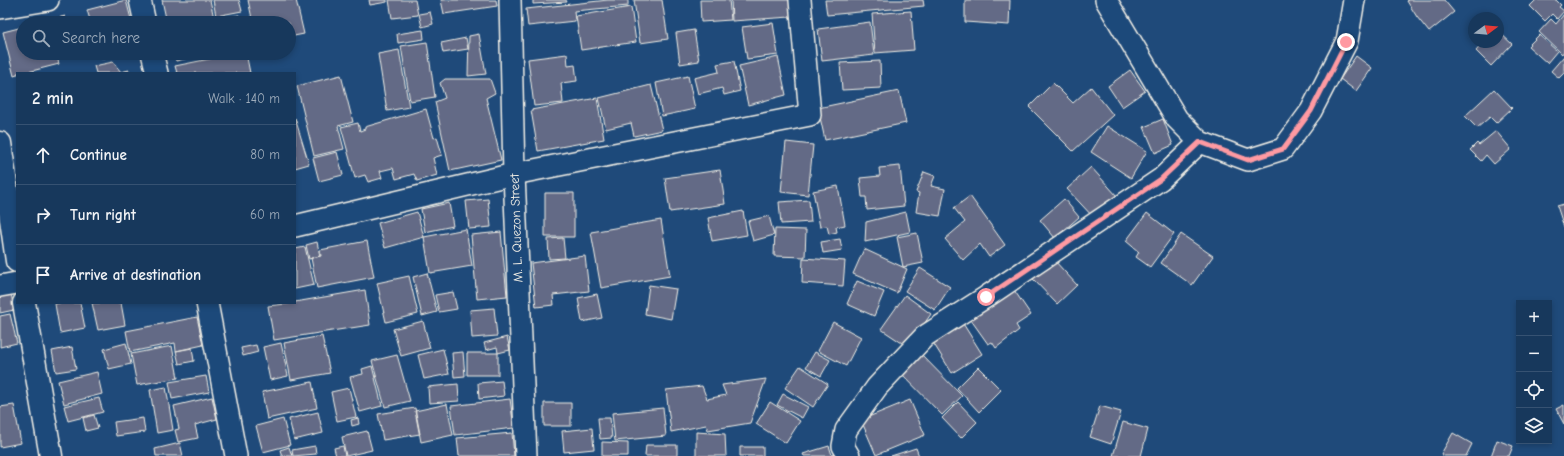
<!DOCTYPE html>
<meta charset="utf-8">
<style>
body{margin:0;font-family:"Comic Neue",sans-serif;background:#203f62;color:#f1f3f6}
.controls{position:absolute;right:12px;bottom:12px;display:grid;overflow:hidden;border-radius:0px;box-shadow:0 2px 6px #0003}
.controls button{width:36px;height:36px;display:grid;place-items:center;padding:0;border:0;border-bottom:1px solid #365272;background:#17385c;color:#f1f3f6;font:20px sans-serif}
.compass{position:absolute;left:1468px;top:12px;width:36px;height:36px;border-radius:50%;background:#17385c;box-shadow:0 2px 6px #0003;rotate:74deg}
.stop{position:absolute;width:12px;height:12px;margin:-9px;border:3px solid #ff9aa2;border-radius:50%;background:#fff}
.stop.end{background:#ff9aa2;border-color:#fff;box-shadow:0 1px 4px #0008}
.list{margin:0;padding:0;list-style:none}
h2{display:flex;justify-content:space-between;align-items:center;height:52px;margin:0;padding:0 16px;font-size:17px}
h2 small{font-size:13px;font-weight:400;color:#9eacbb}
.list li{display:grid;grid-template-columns:26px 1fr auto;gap:12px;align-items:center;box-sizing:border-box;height:60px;padding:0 16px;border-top:1px solid #365272}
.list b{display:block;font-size:15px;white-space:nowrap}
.list em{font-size:13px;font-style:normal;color:#9eacbb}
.icon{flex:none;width:22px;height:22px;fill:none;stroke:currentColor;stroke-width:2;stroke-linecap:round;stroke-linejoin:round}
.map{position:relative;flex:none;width:1564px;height:456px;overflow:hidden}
.search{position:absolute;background:#17385c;box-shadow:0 2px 6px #0003;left:16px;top:16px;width:280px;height:44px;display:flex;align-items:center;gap:10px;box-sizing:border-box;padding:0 14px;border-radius:22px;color:#9eacbb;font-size:15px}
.panel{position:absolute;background:#17385c;box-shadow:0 2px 6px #0003;left:16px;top:72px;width:280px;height:232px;border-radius:0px}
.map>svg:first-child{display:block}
.building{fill:#636b86;stroke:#f4f1e8}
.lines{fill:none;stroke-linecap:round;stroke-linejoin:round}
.street-casing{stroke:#f4f1e8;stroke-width:24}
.secondary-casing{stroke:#f4f1e8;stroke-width:25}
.street{stroke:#1f4a7a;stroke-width:21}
.secondary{stroke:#1f4a7a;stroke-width:22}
.route{stroke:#ff9aa2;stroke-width:5}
.labels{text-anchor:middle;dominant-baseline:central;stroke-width:3.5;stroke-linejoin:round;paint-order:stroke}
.street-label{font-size:13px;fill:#f4f1e8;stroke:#1f4a7a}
</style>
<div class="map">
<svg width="1564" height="456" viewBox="0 0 1564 456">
<rect width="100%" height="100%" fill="#1f4a7a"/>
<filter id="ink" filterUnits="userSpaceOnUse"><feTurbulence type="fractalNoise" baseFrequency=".025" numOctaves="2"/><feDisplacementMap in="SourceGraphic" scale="8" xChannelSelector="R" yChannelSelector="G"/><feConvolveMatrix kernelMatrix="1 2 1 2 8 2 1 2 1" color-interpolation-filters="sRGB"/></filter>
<g filter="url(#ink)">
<!-- building -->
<path class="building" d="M126 0 132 23H91L87 10Z
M162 0H210L215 23H167Z
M213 0H239L242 11 216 16Z
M248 0H296L304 34 289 37V23H253Z
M369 0H387V2L370 5Z
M389 0H415L418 15 392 18Z
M441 0H496L497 6 444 14Z
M533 0H566L567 2 533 4Z
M608 0H628V6L574 11 575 21 528 26 526 9Z
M634 0H662L668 39 640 43Z
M700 0H729L731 20 701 22Z
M731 0H790L791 17 732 21Z
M825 0H923L924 6 827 15Z
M965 0H1010L1009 25 965 22Z
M1408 0H1444L1454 12 1429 32 1417 17 1407 1Z
M1536 0H1556L1561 5 1559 7 1564 11 1557 19 1552 14 1545 21 1530 6Z
M631 7 636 42 581 50 576 16Z
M911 11 914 50 875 53 872 14Z
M430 12 433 24 422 27 419 14Z
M1564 14V51L1562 54 1539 32 1551 19 1556 24Z
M239 15 240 23H218L217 20Z
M65 16 67 23H51L50 20Z
M870 22 874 55 822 61 818 29Z
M773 23 778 55 747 59 742 27Z
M23 27V53H56L59 64 24 73H17V75L14 76 3 32Z
M423 30 424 39 398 43 397 34Z
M694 30 699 61 680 64 676 33Z
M1498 31 1512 44 1491 66 1476 51 1484 42H1498Z
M479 34 486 74 468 76 469 36Z
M1539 35 1557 51 1547 63 1528 46Z
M466 38 468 49 443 53 441 43Z
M427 42 435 97 410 101 401 46Z
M399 50 409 107 387 111 378 54Z
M99 53H123L101 59Z
M174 53H210L176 61Z
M224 53H246L250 73H177L175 66 224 56Z
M567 54 568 66 575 65 577 81 561 83 563 103 534 106 528 59Z
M1356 56 1372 68 1356 91 1340 79Z
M1564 56V73L1559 78 1551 71Z
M778 57 786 95 748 105 739 66Z
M734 61 740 91 724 95 722 88 698 94 694 78 719 72 717 64Z
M880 61 881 88 842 90 840 63Z
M113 62 121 72 129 70 130 73H96L94 66Z
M1130 70 1145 91 1122 107 1108 86Z
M341 75 353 122 338 126 344 149 314 156 297 86Z
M688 76 695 109 662 116 656 83Z
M445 79H490L495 93 486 98 501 160 450 171 435 102 445 98 440 83Z
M1053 83 1073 103 1091 87 1113 115 1073 151 1029 107Z
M651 85 662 130 634 136 631 123 606 129 599 98Z
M1494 89 1512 108 1496 123 1490 117 1477 128 1465 116Z
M899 91 906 123 825 140 818 108Z
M597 98 604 139 538 151 531 110Z
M426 109 434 138 437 137 442 155 433 158 437 175 417 181 414 174 396 179 393 168 380 171 382 178 368 182 365 175 355 178 341 127 358 123 360 131 365 129V127Z
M295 118 309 164 295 168Z
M1163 119 1173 145 1155 153 1144 127Z
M1107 126 1147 151 1131 178 1091 152Z
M1496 131 1511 149 1494 164 1486 155 1481 161 1470 150 1477 143 1479 145Z
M786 142 813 145 808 195 781 192Z
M337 152 343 175 319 181 313 158Z
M900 166 904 206 867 210 866 197H862L860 178 880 176 879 168Z
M1091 167 1117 196 1094 218 1067 189Z
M720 170 725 204 670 212 665 178Z
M924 172 935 176 931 186 945 189 940 216 916 212 919 193 916 192Z
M838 186 845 225 836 227 837 232 829 234 827 226 820 227 813 191Z
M545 193H574V237H545Z
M970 196 1005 245 989 257 980 244 963 260 945 239 965 222 954 208Z
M488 199 491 227 469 229 466 201Z
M1064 199 1079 217 1055 238 1040 220Z
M809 200 811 222 781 224 779 202Z
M449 203 453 226 425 232 421 209Z
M1564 204V227L1557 206Z
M743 211 747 235 712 241 708 218Z
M417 212 424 237 385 248 378 223Z
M906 212 910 232 865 242 866 222Z
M1147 213 1174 234 1150 267 1136 257 1139 252 1126 241Z
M769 216 774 235 753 241 748 221Z
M661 220 670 276 601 288 591 232Z
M466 229 472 266 430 273 424 237Z
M775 229 806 230 805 257 774 256Z
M501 232 507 296 477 299 471 235Z
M917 233 923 263 903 267 897 237Z
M1181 234 1213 256 1192 285 1161 263Z
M563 238 565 258 549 259 548 239Z
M840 239 842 250 823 253 821 242Z
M367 241 374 277 317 288 311 258 321 256 320 250Z
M317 242 320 256 309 259 306 245Z
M305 247 314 285 295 289V249Z
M864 249 907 269 897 293 853 274Z
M585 256 589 291 553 295 554 305 536 307 531 263Z
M803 258 845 261 843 286 802 283Z
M1054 260 1077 285 1057 304 1033 279Z
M920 268 950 287 935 310 905 291Z
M427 273 437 312 422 316 413 277Z
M409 276 418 314 386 322 377 283Z
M857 281 884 292 874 316 847 304Z
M649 285 676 289 671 319 645 314Z
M365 290 370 325 274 340 268 306 295 303V302Z
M1014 290 1031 315 1016 325 1019 330 996 348 992 342 988 344 971 320 973 318 970 314Z
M453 292 457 309 439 312 435 295Z
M11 293 14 310 0 313V296Z
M597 294 602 318 582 322 578 298Z
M905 295 931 314 908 347 881 329Z
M60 303H80L85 328 60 333 55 304Z
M92 303H121L125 325 98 330Z
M494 308 497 336 472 338 470 310Z
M10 314 17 343 0 347V316Z
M197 317 203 345 176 351 175 343 130 352 126 331Z
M423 321 430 348 401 356 393 329Z
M833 322 861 337 846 366 818 351Z
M962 322 982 354 952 373 932 341Z
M322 336 330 373 291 380 284 343Z
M507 337 510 350 498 353 497 347 486 350 484 343Z
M126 343 131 364 109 369 104 349Z
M281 343 288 376 270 380 263 347Z
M256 345 258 352 243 356 241 348Z
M172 346 178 378 137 385 131 354Z
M72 347 76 369 56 372 52 351Z
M192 348 194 361 179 364 176 351Z
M443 349 449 374 424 379 418 355Z
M918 351 962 396 942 415 898 370Z
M463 352 465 376 454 377 452 353Z
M815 352 830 360 821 376 806 367Z
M467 353H498V375H467Z
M397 355 410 401 385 407 372 361Z
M372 366 382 406 360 412 350 377 363 374 362 369Z
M800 366 828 384 813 407 785 388Z
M978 367 1001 390 979 412 957 388Z
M97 372 102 394 64 404 58 381Z
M206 376 209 392 172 399 169 382Z
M766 379 750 423 708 430 706 425 671 432 666 390 702 386 707 399 726 395 722 385Z
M502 381 504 396 479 399 478 383Z
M312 382 317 408 267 419 262 392Z
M458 384 459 401 429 403 428 387Z
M166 387 173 430 157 433 150 390Z
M349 388 356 417 337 421 331 392Z
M783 394 808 407 802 418 777 405Z
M212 397 217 419 195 425 198 438 178 442 175 430 179 429 174 406Z
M99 398 103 412 68 421 64 406Z
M510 399 514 428 455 435 451 406Z
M910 400 925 435 876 455 861 420Z
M770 402 800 421 786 443 756 424Z
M958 402 977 422 961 438 942 418Z
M544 403H571V426H544Z
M447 404 453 435 421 442 415 411Z
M14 405 21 443 0 447V407Z
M1564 405V424L1556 409Z
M1100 406 1121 412 1111 444 1090 437Z
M415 408 420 434 383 440 378 414Z
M663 408 666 436 615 441 612 413Z
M318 412 323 433 294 440 289 419Z
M94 415 98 428 86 431 83 418Z
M143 418 145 432 116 436 114 422Z
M358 418 359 424 352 426 351 420Z
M598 418H610L612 438 600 439Z
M283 419 290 445 263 452 256 426Z
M1123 422 1148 429 1141 456H1113Z
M592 428 594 449 564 452 562 431Z
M367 431 372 450 346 456 342 437Z
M696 432 725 434 726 456H696Z
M512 433 514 456H459L457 438Z
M1453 433 1472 444 1466 456H1444L1441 454Z
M1497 440 1513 446 1509 456H1491Z
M602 442 628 443V456H602Z
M180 443 183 456H156L155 449Z
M646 445H677V456H645Z
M315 446 316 454 293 456 292 450Z
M343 446 345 456H336L334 448Z
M829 446 832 455 838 454V456H804L803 454Z
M289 447 292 456H282L280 450Z
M740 447H763V456H740Z
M916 448 919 456H891Z"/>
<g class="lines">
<!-- street casing -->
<g class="street-casing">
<path id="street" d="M140 0 145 23
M510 0 514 174 526 456
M1106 0 1177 119 1200 142 1248 160 1283 149 1311 111 1347 41 1354 0
M0 8 48 0
M152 53 157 73
M295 226 514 174 810 115 800 0
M0 286 17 283
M207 303 236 456
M849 456 843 446 846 430 877 387 925 336 986 297 1161 179 1200 142"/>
</g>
<!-- secondary casing -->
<g class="secondary-casing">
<path id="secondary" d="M0 143 17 261
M24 303 51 456"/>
</g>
<!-- street -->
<use href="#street" class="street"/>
<!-- secondary -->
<use href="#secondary" class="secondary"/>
</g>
</g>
<g class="lines" filter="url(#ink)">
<!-- route -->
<path class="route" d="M986 297 1161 179 1200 142 1248 160 1283 149 1311 111 1346 42"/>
</g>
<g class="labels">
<!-- street labels -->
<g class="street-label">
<text transform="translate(516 228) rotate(-92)">M. L. Quezon Street</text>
</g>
</g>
</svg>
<div class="controls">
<button>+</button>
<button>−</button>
<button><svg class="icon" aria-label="locate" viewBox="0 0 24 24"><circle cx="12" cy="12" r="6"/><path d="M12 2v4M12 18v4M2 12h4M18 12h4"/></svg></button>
<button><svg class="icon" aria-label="layers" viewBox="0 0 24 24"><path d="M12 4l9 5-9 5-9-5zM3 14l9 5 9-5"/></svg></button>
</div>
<svg class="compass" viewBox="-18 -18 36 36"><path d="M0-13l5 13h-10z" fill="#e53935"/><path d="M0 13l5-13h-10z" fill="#9eacbb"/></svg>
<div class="stop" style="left:986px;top:297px"></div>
<div class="stop end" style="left:1346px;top:42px"></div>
<div class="search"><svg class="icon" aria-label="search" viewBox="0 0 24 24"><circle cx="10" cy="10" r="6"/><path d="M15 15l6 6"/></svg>Search here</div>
<section class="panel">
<h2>2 min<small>Walk · 140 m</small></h2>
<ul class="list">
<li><svg class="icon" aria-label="ahead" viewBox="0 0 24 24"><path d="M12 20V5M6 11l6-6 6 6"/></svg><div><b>Continue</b></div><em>80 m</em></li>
<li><svg class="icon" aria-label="right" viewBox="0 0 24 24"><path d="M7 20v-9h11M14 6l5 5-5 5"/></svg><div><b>Turn right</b></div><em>60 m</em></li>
<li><svg class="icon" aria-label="arrive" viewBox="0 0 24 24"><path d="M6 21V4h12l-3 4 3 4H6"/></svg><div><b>Arrive at destination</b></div></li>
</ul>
</section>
</div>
